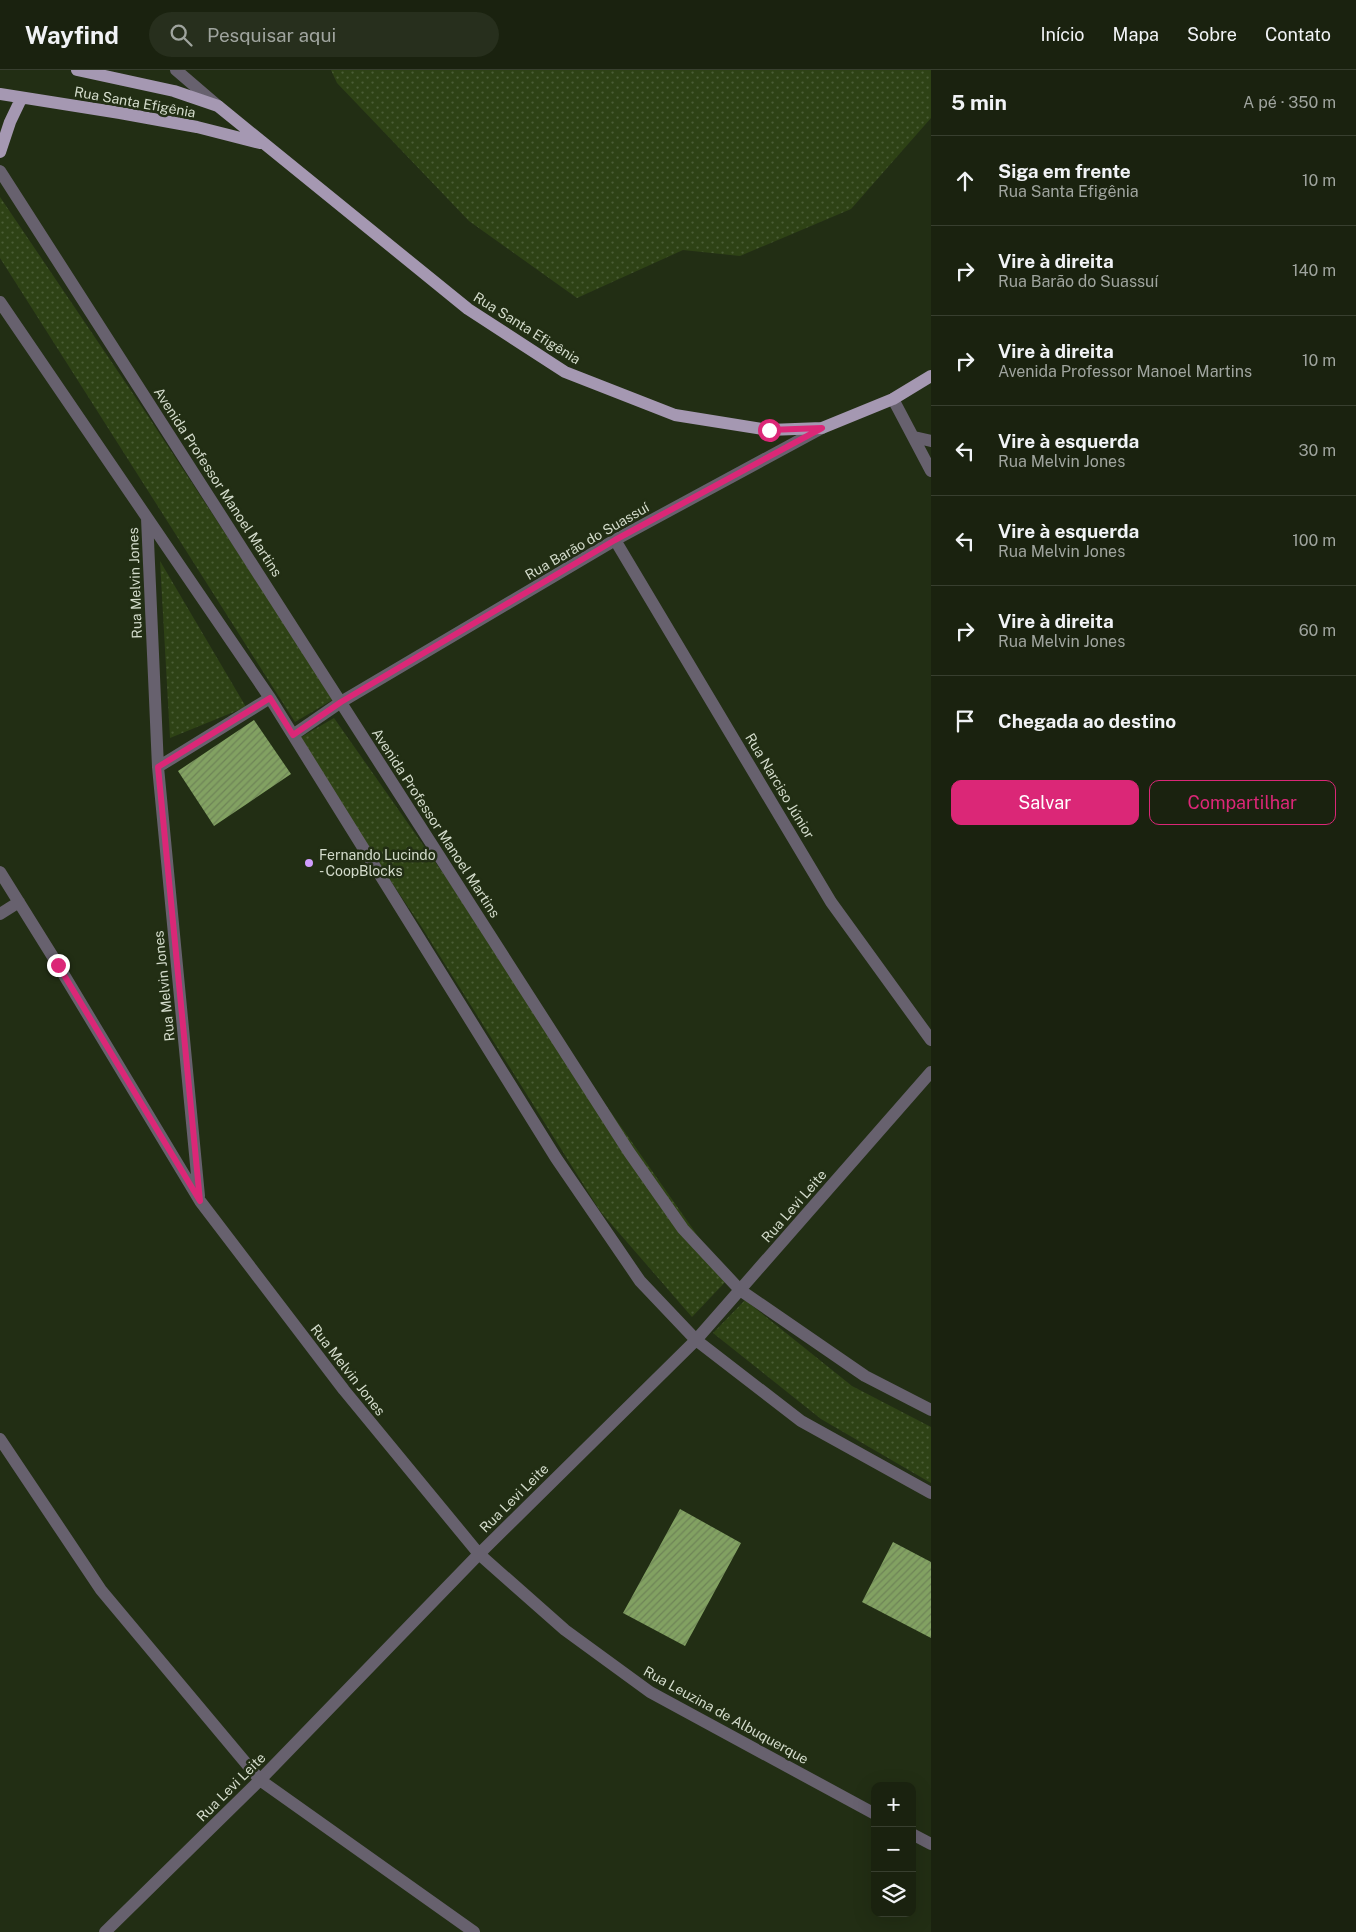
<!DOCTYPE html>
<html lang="pt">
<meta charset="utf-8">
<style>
body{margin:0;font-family:"Public Sans",sans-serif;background:#272f1d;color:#f1f3f6}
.controls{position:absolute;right:15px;bottom:15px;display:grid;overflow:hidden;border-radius:10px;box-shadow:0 5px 20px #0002}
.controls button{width:45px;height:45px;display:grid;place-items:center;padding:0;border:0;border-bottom:1px solid #383f2f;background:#1a220f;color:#f1f3f6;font:25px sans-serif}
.stop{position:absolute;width:15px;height:15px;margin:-11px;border:4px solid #db2777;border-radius:50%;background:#fff}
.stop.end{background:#db2777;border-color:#fff;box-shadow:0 1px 5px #0008}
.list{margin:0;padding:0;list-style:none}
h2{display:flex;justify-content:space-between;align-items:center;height:65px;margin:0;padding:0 20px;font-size:21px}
h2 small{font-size:16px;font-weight:400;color:#9fa49e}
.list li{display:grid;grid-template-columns:32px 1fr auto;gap:15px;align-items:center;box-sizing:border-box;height:90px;padding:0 20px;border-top:1px solid #383f2f}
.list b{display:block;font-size:19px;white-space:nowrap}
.list p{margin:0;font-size:16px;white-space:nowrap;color:#9fa49e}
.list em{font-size:16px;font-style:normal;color:#9fa49e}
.actions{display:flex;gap:10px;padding:15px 20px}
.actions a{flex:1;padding:11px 0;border:1px solid #db2777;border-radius:10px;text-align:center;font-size:18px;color:#db2777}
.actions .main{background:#db2777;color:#fff}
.icon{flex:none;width:28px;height:28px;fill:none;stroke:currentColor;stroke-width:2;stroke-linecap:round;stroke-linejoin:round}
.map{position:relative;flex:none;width:931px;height:1862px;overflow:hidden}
header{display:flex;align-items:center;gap:30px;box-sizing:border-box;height:70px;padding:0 25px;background:#1a220f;border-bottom:1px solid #383f2f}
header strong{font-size:24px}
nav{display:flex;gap:28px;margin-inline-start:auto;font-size:18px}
.search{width:350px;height:45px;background:#272f1d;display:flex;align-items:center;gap:12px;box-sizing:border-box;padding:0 18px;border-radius:28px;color:#9fa49e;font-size:19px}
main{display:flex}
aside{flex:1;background:#1a220f}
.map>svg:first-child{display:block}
.grass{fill:url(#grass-dots)}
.building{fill:url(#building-hatch)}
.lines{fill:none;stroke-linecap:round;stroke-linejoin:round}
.minor{stroke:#67616e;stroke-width:12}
.major{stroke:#a598b2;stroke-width:12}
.route{stroke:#db2777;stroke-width:6}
.poi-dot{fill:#d19dfe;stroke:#222e14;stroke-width:2}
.labels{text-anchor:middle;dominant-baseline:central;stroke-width:5;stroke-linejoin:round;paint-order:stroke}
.street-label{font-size:14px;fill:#d3dbcb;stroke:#222e14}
.poi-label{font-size:14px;fill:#d3dbcb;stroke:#222e14;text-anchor:start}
</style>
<header>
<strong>Wayfind</strong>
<div class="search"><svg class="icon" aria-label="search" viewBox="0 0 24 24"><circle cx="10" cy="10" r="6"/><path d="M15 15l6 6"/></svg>Pesquisar aqui</div>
<nav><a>Início</a><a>Mapa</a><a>Sobre</a><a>Contato</a></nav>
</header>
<main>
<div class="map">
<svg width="931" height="1862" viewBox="0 0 931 1862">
<defs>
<pattern id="grass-dots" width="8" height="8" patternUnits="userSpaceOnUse" patternTransform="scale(1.25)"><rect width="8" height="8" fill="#2e4215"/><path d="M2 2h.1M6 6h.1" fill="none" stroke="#4b5d36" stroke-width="1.8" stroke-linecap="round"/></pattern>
<pattern id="building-hatch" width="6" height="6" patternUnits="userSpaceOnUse" patternTransform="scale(1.25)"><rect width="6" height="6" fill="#82a162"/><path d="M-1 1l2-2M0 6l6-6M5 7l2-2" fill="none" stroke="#6e8457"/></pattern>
</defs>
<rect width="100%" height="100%" fill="#222e14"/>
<!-- grass -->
<path class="grass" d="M331 0H931V48L851 139 740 186 683 180 577 228 469 151 337 13Z
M0 127 144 340 334 629 295 652 0 188Z
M160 491 246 637 170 668Z
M334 648 728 1209 692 1247 600 1141 421 856 296 670Z
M745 1230 852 1316 931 1357V1413L821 1349 713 1263Z"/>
<!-- building -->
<path class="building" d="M254 650 291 704 214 756 178 701Z
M680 1439 741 1473 685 1576 623 1543Z
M893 1472 931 1492V1568L862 1532Z"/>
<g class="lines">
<!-- minor -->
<path class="minor" d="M176 0 218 36
M0 101 629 1082 683 1159 740 1220 865 1306 931 1340
M0 232 270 628 556 1088 640 1211 696 1270 801 1351 931 1423
M893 329 931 401
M914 367 931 371
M147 448 158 697 199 1126
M615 470 831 832 931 970
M293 665 341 632 615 470 822 358
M158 697 270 628
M0 802 58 895 200 1131 344 1320 479 1484 565 1560 650 1622 875 1744
M0 844 19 832
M0 1369 101 1520 260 1710 474 1862
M912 1764 931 1774
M105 1862 260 1710 479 1484 696 1270 931 1002"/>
<!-- major -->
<path class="major" d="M77 0 174 21 218 36 468 239 565 302 675 345 769 360 822 358 893 329 931 306
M0 24 120 43 197 57 260 73
M0 82 10 52 21 29"/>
</g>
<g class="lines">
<!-- route -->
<path class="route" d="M58 895 200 1131 158 697 270 628 293 665 341 632 615 470 822 358 769 360"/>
</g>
<!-- markers -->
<circle class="poi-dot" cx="309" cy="793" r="5"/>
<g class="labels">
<!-- street labels -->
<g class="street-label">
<text transform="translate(135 32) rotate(10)">Rua Santa Efigênia</text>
<text transform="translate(527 258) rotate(32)">Rua Santa Efigênia</text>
<text transform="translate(218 412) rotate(57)">Avenida Professor Manoel Martins</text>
<text transform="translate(587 471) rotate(-30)">Rua Barão do Suassuí</text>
<text transform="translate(135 513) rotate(-92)">Rua Melvin Jones</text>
<text transform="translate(780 716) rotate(59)">Rua Narciso Júnior</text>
<text transform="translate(436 753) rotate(57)">Avenida Professor Manoel Martins</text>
<text transform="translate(164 916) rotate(-96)">Rua Melvin Jones</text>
<text transform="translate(794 1136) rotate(-49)">Rua Levi Leite</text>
<text transform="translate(348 1300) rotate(52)">Rua Melvin Jones</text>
<text transform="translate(514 1428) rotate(-45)">Rua Levi Leite</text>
<text transform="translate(726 1645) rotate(29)">Rua Leuzina de Albuquerque</text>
<text transform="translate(231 1717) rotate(-45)">Rua Levi Leite</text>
</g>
<!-- poi labels -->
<g class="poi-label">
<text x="319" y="785">Fernando Lucindo<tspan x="319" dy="16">- CoopBlocks</tspan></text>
</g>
</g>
</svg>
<div class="controls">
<button>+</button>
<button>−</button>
<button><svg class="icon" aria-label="layers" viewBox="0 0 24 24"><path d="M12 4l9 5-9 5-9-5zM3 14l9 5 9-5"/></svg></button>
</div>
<div class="stop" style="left:769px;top:360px"></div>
<div class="stop end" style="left:58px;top:895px"></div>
</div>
<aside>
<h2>5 min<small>A pé · 350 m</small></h2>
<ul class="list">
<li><svg class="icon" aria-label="ahead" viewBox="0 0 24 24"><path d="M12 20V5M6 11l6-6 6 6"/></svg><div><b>Siga em frente</b><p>Rua Santa Efigênia</p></div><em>10 m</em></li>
<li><svg class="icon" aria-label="right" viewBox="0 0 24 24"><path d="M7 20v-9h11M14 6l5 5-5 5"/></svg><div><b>Vire à direita</b><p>Rua Barão do Suassuí</p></div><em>140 m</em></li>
<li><svg class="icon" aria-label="right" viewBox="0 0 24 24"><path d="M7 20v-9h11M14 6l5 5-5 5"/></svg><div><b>Vire à direita</b><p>Avenida Professor Manoel Martins</p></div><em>10 m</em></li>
<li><svg class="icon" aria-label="left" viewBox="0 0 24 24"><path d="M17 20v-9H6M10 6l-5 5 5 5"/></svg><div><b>Vire à esquerda</b><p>Rua Melvin Jones</p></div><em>30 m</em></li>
<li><svg class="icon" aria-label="left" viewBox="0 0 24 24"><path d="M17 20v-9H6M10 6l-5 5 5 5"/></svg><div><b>Vire à esquerda</b><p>Rua Melvin Jones</p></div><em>100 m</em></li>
<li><svg class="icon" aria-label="right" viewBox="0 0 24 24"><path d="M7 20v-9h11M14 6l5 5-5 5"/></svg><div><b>Vire à direita</b><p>Rua Melvin Jones</p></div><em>60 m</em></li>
<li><svg class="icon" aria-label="arrive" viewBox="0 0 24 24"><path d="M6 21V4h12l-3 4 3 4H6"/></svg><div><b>Chegada ao destino</b></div></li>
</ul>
<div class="actions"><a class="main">Salvar</a><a>Compartilhar</a></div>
</aside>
</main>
